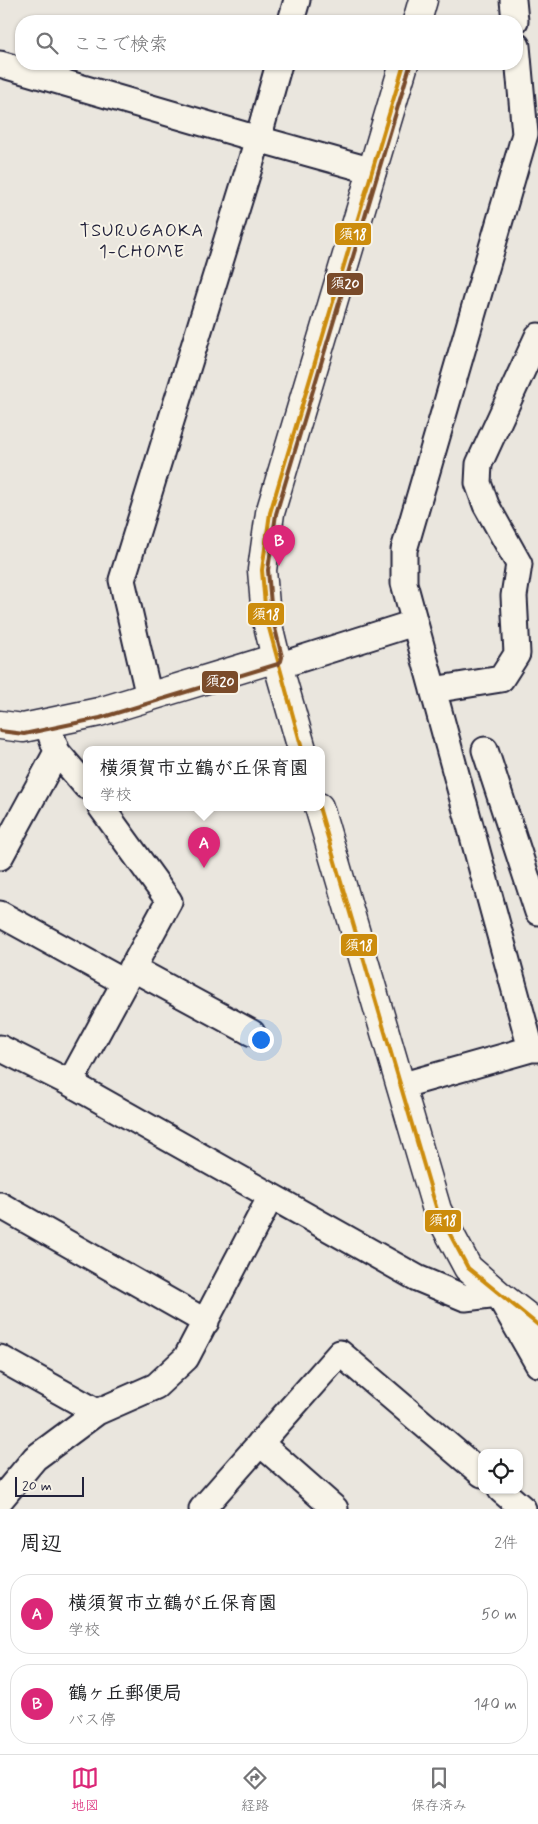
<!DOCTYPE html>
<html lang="ja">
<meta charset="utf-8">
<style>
body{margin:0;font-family:Mynerve,"Klee One",sans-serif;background:#f2f2f2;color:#202124}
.controls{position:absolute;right:15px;bottom:15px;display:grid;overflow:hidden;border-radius:10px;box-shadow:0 1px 4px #0004}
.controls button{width:45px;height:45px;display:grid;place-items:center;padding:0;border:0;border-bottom:1px solid #e0e0e0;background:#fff;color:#202124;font:25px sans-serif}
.scale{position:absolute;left:15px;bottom:12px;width:69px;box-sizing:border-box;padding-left:5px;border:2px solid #22223b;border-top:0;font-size:14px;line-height:18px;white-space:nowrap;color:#22223b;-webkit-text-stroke:4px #f7f3e8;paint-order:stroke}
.you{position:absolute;left:260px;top:1039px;width:18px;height:18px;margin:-12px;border:4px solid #fff;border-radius:50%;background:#1a73e8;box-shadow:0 0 0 8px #1a73e833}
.badge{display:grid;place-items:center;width:32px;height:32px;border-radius:50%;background:#db2777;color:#fff;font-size:16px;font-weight:700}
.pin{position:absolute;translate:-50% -41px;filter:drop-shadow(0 1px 2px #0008)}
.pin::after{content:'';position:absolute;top:26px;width:18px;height:15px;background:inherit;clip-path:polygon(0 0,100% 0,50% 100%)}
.popup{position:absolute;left:83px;top:746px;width:242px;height:65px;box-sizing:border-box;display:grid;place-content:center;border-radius:10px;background:#fff;filter:drop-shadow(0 1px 4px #0005);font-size:16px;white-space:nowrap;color:#757577}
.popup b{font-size:19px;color:#202124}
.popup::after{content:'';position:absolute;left:50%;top:100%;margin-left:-10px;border:10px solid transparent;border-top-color:#fff}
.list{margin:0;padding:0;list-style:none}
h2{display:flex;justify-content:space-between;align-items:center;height:65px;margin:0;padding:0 20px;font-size:21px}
h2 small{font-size:16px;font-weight:400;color:#757577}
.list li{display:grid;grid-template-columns:32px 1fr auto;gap:15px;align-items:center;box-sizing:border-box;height:80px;margin:0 10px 10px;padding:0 10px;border:1px solid #e0e0e0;border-radius:20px}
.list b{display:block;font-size:19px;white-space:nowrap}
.list p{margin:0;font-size:16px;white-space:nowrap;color:#757577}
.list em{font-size:16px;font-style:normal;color:#757577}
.icon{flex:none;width:28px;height:28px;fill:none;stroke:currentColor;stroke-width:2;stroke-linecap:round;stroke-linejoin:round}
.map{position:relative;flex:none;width:538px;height:1509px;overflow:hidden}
.search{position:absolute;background:#fff;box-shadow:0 1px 4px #0004;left:15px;right:15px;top:15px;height:55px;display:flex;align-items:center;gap:12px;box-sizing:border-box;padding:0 18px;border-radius:20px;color:#757577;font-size:19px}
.sheet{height:245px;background:#fff}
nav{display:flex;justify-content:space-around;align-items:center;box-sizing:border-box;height:70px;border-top:1px solid #e0e0e0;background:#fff;font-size:14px;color:#757577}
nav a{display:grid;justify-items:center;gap:2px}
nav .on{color:#db2777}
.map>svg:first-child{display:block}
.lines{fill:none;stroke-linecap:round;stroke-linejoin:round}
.minor-casing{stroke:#22223b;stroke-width:29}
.tertiary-casing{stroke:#22223b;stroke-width:31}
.minor{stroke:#f7f3e8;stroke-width:25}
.tertiary{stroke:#f7f3e8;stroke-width:28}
.bus-1-casing{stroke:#f7f3e8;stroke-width:8}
.bus-2-casing{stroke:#f7f3e8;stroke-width:8}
.bus-1{stroke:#cc8c0c;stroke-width:4}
.bus-2{stroke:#7a4b2a;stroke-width:4}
.labels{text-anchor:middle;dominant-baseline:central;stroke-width:4;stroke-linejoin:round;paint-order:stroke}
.neighbourhood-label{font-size:18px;letter-spacing:1px;fill:#22223b;stroke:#f7f3e8}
.line-badge{stroke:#f7f3e8;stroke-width:2}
.badge-label{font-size:14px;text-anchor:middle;font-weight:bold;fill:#fff}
</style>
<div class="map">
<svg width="538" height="1509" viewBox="0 0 538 1509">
<rect width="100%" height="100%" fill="#eae6de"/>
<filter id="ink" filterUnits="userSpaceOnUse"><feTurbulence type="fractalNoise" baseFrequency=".02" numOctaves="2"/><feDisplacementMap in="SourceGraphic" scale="10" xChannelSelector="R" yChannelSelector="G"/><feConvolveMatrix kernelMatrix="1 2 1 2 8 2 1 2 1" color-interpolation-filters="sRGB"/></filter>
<g filter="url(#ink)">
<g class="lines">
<!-- minor casing -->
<g class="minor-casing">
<path id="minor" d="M513 0 515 21
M291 21 297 0
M517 46 525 134 404 550V583L531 1049
M0 64 258 139 373 171
M278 666 414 623
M433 690 501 679 517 654 514 596 519 564 486 505 478 483 479 464 538 336
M149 697 122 580 258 139 279 64
M485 750 538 912
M57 752 86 786
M0 857 57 752 47 724
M0 914 124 982
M132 968 252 1033
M0 1048 70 1083 417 1278 465 1298 498 1294 538 1364
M70 1083 169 901 101 807
M400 1086 531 1049H538
M0 1205 206 1322
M0 1358 97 1412
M260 1443 335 1509
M501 1490 523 1509
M0 1500 35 1458 97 1412 156 1386 186 1358 271 1196
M202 1509 340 1353 482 1474"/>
</g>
<!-- tertiary casing -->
<g class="tertiary-casing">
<path id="tertiary" d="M417 21 423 0
M0 725 23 728 99 712 276 658
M302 749 276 658 266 617 262 570 270 513 404 64
M319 807 437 1210 468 1268 498 1294 538 1325"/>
</g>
<!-- minor -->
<use href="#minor" class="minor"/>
<!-- tertiary -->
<use href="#tertiary" class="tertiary"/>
<!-- bus-1 casing -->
<g class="bus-1-casing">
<path id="bus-1" d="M302 749 266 617 262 570 270 513 404 64
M319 807 437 1210 468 1268 538 1325"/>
</g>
<!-- bus-2 casing -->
<g class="bus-2-casing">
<path id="bus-2" d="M0 731 24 734 100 718 278 664 281 661 282 657 272 616 268 570 276 514 410 66"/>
</g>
<!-- bus-1 -->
<use href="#bus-1" class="bus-1"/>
<!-- bus-2 -->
<use href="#bus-2" class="bus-2"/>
</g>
</g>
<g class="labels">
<!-- neighbourhood labels -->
<g class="neighbourhood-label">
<text x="142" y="231">TSURUGAOKA<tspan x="142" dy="21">1-CHOME</tspan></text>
</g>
</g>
<g class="line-badge">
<rect x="334" y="222" width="38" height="24" rx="5" fill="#cc8c0c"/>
<rect x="326" y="272" width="38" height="24" rx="5" fill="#7a4b2a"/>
<rect x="247" y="602" width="38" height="24" rx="5" fill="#cc8c0c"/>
<rect x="201" y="670" width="38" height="24" rx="5" fill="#7a4b2a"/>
<rect x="340" y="933" width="38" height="24" rx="5" fill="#cc8c0c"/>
<rect x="424" y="1209" width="38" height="24" rx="5" fill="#cc8c0c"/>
</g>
<g class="badge-label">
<text x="353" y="239">須18</text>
<text x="345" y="288">須20</text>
<text x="266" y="619">須18</text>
<text x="220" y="686">須20</text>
<text x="359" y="950">須18</text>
<text x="443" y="1225">須18</text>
</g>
</svg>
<div class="controls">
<button><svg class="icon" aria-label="locate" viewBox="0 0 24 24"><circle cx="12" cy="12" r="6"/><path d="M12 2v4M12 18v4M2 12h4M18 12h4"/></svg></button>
</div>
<div class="scale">20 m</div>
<div class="you"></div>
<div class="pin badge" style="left:204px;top:868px">A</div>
<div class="popup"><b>横須賀市立鶴が丘保育園</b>学校</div>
<div class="pin badge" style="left:279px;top:566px">B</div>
<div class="search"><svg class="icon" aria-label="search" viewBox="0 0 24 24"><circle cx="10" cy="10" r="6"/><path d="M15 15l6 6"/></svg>ここで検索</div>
</div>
<section class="sheet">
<h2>周辺<small>2件</small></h2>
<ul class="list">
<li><span class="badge">A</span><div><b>横須賀市立鶴が丘保育園</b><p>学校</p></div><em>50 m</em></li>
<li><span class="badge">B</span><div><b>鶴ヶ丘郵便局</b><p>バス停</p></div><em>140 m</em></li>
</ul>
</section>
<nav>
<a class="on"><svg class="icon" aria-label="map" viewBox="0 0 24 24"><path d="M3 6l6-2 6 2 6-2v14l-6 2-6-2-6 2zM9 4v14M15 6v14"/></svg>地図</a>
<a><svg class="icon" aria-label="directions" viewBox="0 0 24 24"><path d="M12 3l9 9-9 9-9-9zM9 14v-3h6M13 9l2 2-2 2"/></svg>経路</a>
<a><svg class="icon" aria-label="saved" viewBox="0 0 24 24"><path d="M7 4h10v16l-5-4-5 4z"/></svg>保存済み</a>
</nav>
